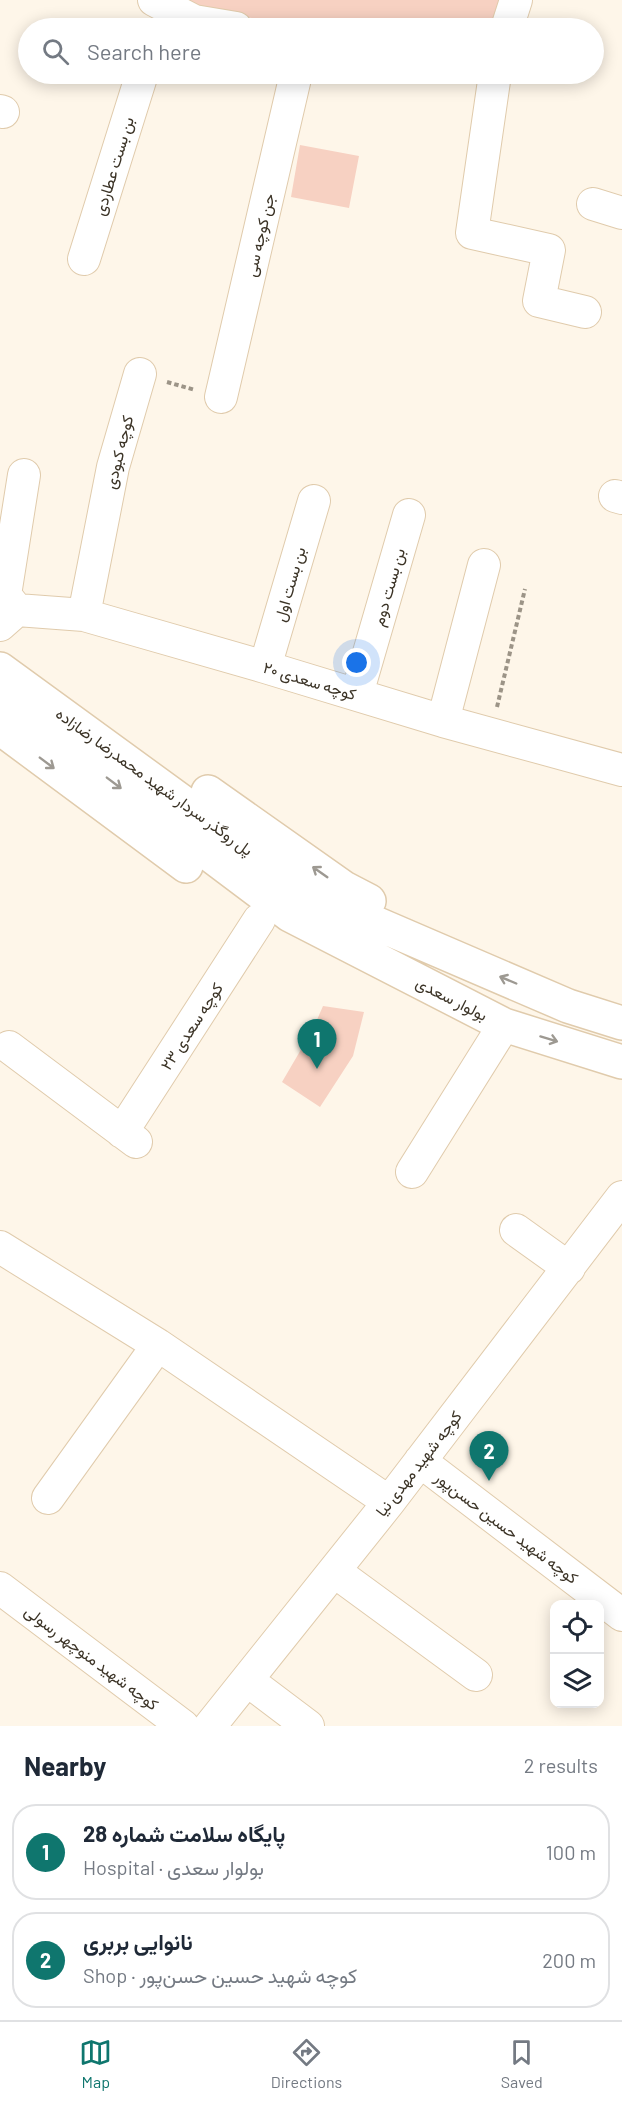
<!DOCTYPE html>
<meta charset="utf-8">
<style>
body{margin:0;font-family:Barlow,Vazirmatn,sans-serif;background:#f2f2f3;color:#1f2937}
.controls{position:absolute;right:18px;bottom:18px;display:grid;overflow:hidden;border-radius:12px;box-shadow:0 3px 15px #0003}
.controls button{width:54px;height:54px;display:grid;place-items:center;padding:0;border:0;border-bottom:2px solid #e0e1e3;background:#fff;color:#1f2937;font:30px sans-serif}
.you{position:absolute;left:357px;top:663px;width:21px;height:21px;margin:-15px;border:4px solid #fff;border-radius:50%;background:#1a73e8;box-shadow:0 0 0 9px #1a73e833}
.badge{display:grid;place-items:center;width:39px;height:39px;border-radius:50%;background:#0f766e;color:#fff;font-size:20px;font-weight:700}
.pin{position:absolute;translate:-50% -50px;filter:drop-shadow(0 2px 3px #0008)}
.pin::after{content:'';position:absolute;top:32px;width:21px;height:18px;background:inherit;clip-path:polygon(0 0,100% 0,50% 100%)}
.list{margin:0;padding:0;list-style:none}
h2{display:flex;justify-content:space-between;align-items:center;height:78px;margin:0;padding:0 24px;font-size:26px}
h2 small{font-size:20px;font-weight:400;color:#747a83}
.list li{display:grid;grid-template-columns:39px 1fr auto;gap:18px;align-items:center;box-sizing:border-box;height:96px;margin:0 12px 12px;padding:0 12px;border:2px solid #e0e1e3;border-radius:24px}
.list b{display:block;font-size:22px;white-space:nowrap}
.list p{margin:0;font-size:20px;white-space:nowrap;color:#747a83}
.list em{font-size:20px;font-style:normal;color:#747a83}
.icon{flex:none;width:33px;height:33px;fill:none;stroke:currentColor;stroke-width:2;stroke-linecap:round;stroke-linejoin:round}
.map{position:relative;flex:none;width:622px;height:1726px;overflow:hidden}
.search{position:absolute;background:#fff;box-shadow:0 3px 15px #0003;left:18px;right:18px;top:18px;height:66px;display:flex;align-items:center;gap:15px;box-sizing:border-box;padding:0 21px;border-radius:33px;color:#747a83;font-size:22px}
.sheet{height:294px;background:#fff}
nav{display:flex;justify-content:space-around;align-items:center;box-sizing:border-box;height:84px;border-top:2px solid #e0e1e3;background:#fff;font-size:16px;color:#747a83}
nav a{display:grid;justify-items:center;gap:3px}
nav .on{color:#0f766e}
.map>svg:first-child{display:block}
.building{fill:#f7d1c2}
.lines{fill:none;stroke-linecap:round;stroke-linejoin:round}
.minor-casing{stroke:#e0cbac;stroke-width:34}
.secondary-casing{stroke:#e0cbac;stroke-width:36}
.path{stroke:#9c9487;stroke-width:4;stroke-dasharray:4.5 3;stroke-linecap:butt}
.minor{stroke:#fff;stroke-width:32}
.secondary{stroke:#fff;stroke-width:33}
.oneway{stroke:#9d9992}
.labels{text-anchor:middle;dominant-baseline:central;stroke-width:5;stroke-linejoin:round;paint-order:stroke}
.street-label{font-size:16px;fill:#3b3326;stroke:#fff}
</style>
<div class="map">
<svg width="622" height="1726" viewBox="0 0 622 1726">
<rect width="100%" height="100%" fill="#fef6e9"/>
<!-- building -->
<path class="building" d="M190 0H502L492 28H336L186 10Z
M300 145 359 156 349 208 291 197Z
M323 1006 364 1012 353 1056 320 1107 282 1082 313 1029Z"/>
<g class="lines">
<!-- minor casing -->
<g class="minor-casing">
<path id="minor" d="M154 0 194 21 236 28
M507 28 516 0
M495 74 472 233 549 250 539 301 585 312
M0 111 3 112
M593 204 622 213
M84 259 142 74
M221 397 296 74
M615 496 622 498
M17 610 5 595 24 475
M84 615 113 467 140 374
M0 625 17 610 84 615 265 667 443 721 622 770
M265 667 314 501
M357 694 409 515
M443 721 484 565
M9 1047 136 1142
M122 1132 259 920
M412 1172 504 1025
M516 1230 569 1268
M0 1247 158 1345 389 1502
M420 1461 622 1615
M48 1498 158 1345
M334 1571 476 1675
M0 1588 183 1726
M247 1680 308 1726
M210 1726 389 1502 622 1197"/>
</g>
<!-- secondary casing -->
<g class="secondary-casing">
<path id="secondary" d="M0 669 310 895 568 1006 622 1023
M0 697 290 915 504 1025 622 1062
M0 728 186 866
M208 792 344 888 369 901"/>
</g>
<!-- path -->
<path class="path" d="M167 382 195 390
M497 707 525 589"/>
<!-- minor -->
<use href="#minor" class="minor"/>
<!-- secondary -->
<use href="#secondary" class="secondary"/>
</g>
<!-- one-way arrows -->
<defs><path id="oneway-shaft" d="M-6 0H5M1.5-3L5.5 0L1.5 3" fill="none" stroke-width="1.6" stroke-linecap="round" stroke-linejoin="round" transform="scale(1.5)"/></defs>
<g class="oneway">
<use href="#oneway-shaft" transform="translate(47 763) rotate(37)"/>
<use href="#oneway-shaft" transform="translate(114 783) rotate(37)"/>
<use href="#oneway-shaft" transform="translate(320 872) rotate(-145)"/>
<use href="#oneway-shaft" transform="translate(508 980) rotate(-157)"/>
<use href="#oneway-shaft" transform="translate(549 1039) rotate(17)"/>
</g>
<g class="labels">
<!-- street labels -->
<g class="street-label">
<text transform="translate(113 166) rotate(-73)">بن بست عطاردی</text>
<text transform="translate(259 235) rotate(-77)">جن کوچه سی</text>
<text transform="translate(118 452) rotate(-76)">کوچه کبودی</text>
<text transform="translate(289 584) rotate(-74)">بن بست اول</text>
<text transform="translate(388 587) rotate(-74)">بن بست دوم</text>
<text transform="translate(310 680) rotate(17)">کوچه سعدی ۲۰</text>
<text transform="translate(155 781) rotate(36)">پل روگذر سردار شهید محمدرضا رضازاده</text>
<text transform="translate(452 998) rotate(27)">بولوار سعدی</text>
<text transform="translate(191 1026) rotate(-57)">کوچه سعدی ۲۳</text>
<text transform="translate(418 1463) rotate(-52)">کوچه شهید مهدی نیا</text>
<text transform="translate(507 1527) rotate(37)">کوچه شهید حسین حسن‌پور</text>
<text transform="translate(92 1657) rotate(37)">کوچه شهید منوچهر رسولی</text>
</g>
</g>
</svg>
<div class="controls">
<button><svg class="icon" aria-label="locate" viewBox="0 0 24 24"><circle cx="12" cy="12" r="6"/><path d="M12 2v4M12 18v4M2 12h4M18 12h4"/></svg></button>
<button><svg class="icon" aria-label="layers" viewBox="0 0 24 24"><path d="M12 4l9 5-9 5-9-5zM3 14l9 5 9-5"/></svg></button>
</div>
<div class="you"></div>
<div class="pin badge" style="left:317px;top:1069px">1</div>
<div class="pin badge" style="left:489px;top:1481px">2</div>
<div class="search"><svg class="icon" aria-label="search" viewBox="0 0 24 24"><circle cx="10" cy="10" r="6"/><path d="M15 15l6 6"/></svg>Search here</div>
</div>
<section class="sheet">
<h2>Nearby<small>2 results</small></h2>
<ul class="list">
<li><span class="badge">1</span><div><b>پایگاه سلامت شماره 28</b><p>Hospital · بولوار سعدی</p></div><em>100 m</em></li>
<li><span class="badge">2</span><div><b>نانوایی بربری</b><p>Shop · کوچه شهید حسین حسن‌پور</p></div><em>200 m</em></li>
</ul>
</section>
<nav>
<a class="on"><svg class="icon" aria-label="map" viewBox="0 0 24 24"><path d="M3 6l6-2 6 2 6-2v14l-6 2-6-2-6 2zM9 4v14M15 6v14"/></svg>Map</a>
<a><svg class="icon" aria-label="directions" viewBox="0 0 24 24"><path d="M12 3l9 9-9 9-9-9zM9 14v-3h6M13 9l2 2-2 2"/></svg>Directions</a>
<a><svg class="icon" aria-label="saved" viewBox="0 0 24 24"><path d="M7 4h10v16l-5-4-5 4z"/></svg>Saved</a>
</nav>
